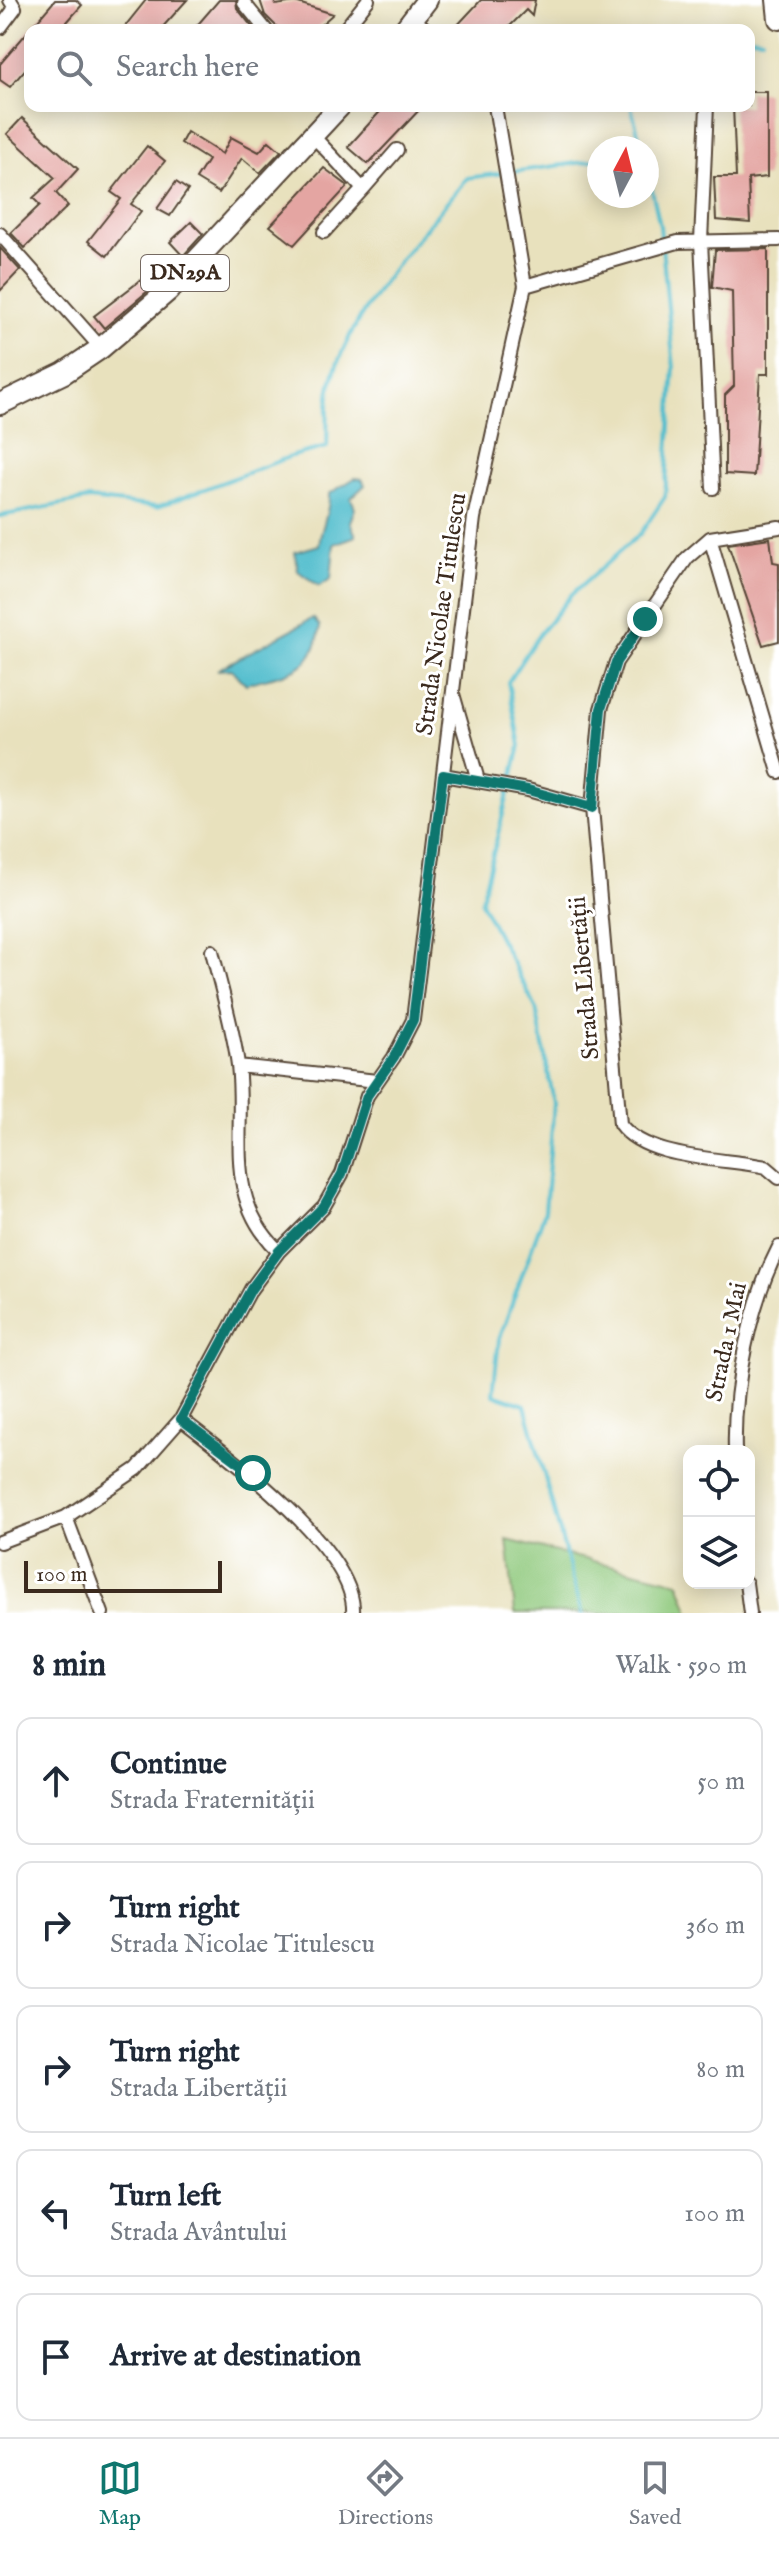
<!DOCTYPE html>
<meta charset="utf-8">
<style>
body{margin:0;font-family:"IM FELL English",serif;background:#f6f6f7;color:#1f2937}
.controls{position:absolute;right:24px;bottom:24px;display:grid;overflow:hidden;border-radius:16px;box-shadow:0 4px 20px #0003}
.controls button{width:72px;height:72px;display:grid;place-items:center;padding:0;border:0;border-bottom:2px solid #e0e1e3;background:#fff;color:#1f2937;font:40px sans-serif}
.compass{position:absolute;left:587px;top:136px;width:72px;height:72px;border-radius:50%;background:#fff;box-shadow:0 4px 20px #0003;rotate:7deg}
.scale{position:absolute;left:24px;bottom:20px;width:198px;box-sizing:border-box;padding-left:8px;border:4px solid #3b2a1e;border-top:0;font-size:22px;line-height:28px;white-space:nowrap;color:#3b2a1e;-webkit-text-stroke:6px #fff;paint-order:stroke}
.stop{position:absolute;width:24px;height:24px;margin:-18px;border:6px solid #0f766e;border-radius:50%;background:#fff}
.stop.end{background:#0f766e;border-color:#fff;box-shadow:0 2px 8px #0008}
.list{margin:0;padding:0;list-style:none}
h2{display:flex;justify-content:space-between;align-items:center;height:104px;margin:0;padding:0 32px;font-size:34px}
h2 small{font-size:26px;font-weight:400;color:#747a83}
.list li{display:grid;grid-template-columns:52px 1fr auto;gap:24px;align-items:center;box-sizing:border-box;height:128px;margin:0 16px 16px;padding:0 16px;border:2px solid #e0e1e3;border-radius:16px}
.list b{display:block;font-size:30px;white-space:nowrap}
.list p{margin:0;font-size:26px;white-space:nowrap;color:#747a83}
.list em{font-size:26px;font-style:normal;color:#747a83}
.icon{flex:none;width:44px;height:44px;fill:none;stroke:currentColor;stroke-width:2;stroke-linecap:round;stroke-linejoin:round}
.map{position:relative;flex:none;width:779px;height:1613px;overflow:hidden}
.search{position:absolute;background:#fff;box-shadow:0 4px 20px #0003;left:24px;right:24px;top:24px;height:88px;display:flex;align-items:center;gap:20px;box-sizing:border-box;padding:0 28px;border-radius:16px;color:#747a83;font-size:30px}
.sheet{height:824px;background:#fff}
nav{display:flex;justify-content:space-around;align-items:center;box-sizing:border-box;height:112px;border-top:2px solid #e0e1e3;background:#fff;font-size:22px;color:#747a83}
nav a{display:grid;justify-items:center;gap:4px}
nav .on{color:#0f766e}
.map>svg:first-child{display:block}
.green{fill:#8fc97d;stroke:#657a4e;stroke-width:2}
.water{fill:#51bdcd;stroke:#467476;stroke-width:2}
.lines{fill:none;stroke-linecap:round;stroke-linejoin:round}
.stream{stroke:#51bdcd;stroke-width:4}
.building{fill:#e4a5a2}
.minor-casing{stroke:#554536;stroke-width:16}
.primary-casing{stroke:#554536;stroke-width:24}
.minor{stroke:#fff;stroke-width:12}
.primary{stroke:#fff;stroke-width:20}
.route{stroke:#0f766e;stroke-width:10}
.labels{text-anchor:middle;dominant-baseline:central;stroke-width:6;stroke-linejoin:round;paint-order:stroke}
.shield{fill:#fff;stroke:#766a62;stroke-width:2}
.shield-label{font-size:22px;font-weight:bold;fill:#3b2a1e}
.street-label{font-size:24px;fill:#3b2a1e;stroke:#fff}
</style>
<div class="map">
<svg width="779" height="1613" viewBox="0 0 779 1613">
<rect width="100%" height="100%" fill="#fff"/>
<filter id="ink" filterUnits="userSpaceOnUse"><feTurbulence type="fractalNoise" baseFrequency=".0125" numOctaves="2"/><feDisplacementMap in="SourceGraphic" scale="16" xChannelSelector="R" yChannelSelector="G"/><feConvolveMatrix kernelMatrix="1 2 1 2 8 2 1 2 1" color-interpolation-filters="sRGB"/></filter>
<filter id="wash" filterUnits="userSpaceOnUse"><feTurbulence type="fractalNoise" baseFrequency=".006" numOctaves="4" result="noise"/><feDisplacementMap in="SourceGraphic" scale="32" xChannelSelector="R" yChannelSelector="G"/><feGaussianBlur stdDeviation="1.8" result="paint"/><feColorMatrix in="noise" values="0 0 0 0 0 0 0 0 0 0 0 0 0 0 0 0 0 1.4 0 .05"/><feComposite in="paint" operator="in"/></filter>
<g filter="url(#wash)">
<rect width="100%" height="100%" fill="#e8e1bd"/>
<!-- green -->
<path class="green" d="M507 1540 679 1582 690 1613H515Z"/>
<!-- water -->
<path class="water" d="M355 478 362 479 365 485 351 498 355 508 350 522 356 536 334 544 331 579 319 586 298 571 295 552 319 545C321 526 330 513 329 494Z
M313 618 320 626C315 674 286 672 246 684L231 669 217 670Z"/>
<g class="lines">
<!-- stream -->
<path class="stream" d="M749 37 762 38
M631 106 642 148
M0 516 89 499 157 507 292 456 327 447C328 427 326 404 331 384 349 311 421 236 467 178L599 160
M582 1613 525 1405 493 1394 499 1340 545 1211 554 1103 536 1008 481 902 520 746 508 682 537 637 572 594 641 533 665 497 674 368 660 226 647 168"/>
</g>
<g id="blocks">
<!-- building -->
<path class="building" d="M55 0H76L82 5 60 30H30V64L10 87 0 80V64Z
M146 0H187L160 30H122Z
M219 0H236L237 8 252 27 249 30H193Z
M260 0H273L276 5 295 2 333 14 315 30H280L265 15Z
M481 0H535L532 16 526 10 506 30H453Z
M749 92H767V177L748 179 750 223 716 220 714 177H736L733 106H749Z
M385 106H423L368 164 348 147Z
M22 118 78 169 56 193 68 206 25 248 11 233 40 205 33 198 55 178 7 134Z
M187 132 222 154 231 137 259 152 269 141 281 151 260 173 242 158 219 193 196 179 208 160 181 143Z
M147 146 165 161 131 204 141 211 107 256 88 241 121 199 111 192Z
M324 168 348 186 294 245 270 226Z
M176 182 188 190 170 216 157 209Z
M191 222 203 234 183 256 170 242Z
M0 248 20 270 0 291Z
M768 249V374H760L754 476 725 474V395L734 386 732 291 712 287 715 250Z
M141 280 149 290 104 328 94 316Z
M770 538 773 562 779 563V641L763 645 728 544Z"/>
</g>
</g>
<g filter="url(#ink)">
<use href="#blocks" fill-opacity="0" stroke="#554536" stroke-width="2"/>
<g class="lines">
<!-- minor casing -->
<g class="minor-casing">
<path id="minor" d="M244 3 266 30
M413 19 427 30
M0 28 15 8 10 0
M344 30 368 0
M707 106 701 241 713 488
M313 136 363 189 324 232
M363 189 397 150
M0 234 101 348
M525 286 678 242 779 240
M779 527 710 538 687 558 616 662 601 709 592 808 620 1124C646 1160 724 1158 766 1167L779 1178
M710 538 779 772
M453 694 478 780
M443 775 528 790 592 808
M212 951C221 988 233 1027 238 1065 246 1134 222 1197 279 1251
M238 1066 377 1081
M181 1419C228 1455 357 1551 353 1613
M735 1451C733 1387 750 1303 779 1247
M66 1517 102 1613
M0 1542 66 1517 137 1469 181 1419 251 1289 279 1251 324 1206 342 1174 367 1096 394 1057 413 1020 474 518 525 286 495 106
M746 1583 750 1613"/>
</g>
<!-- primary casing -->
<g class="primary-casing">
<path id="primary" d="M777 0 779 19
M404 30 427 0
M0 404 64 373 101 348 168 291 340 106"/>
</g>
<!-- minor -->
<use href="#minor" class="minor"/>
<!-- primary -->
<use href="#primary" class="primary"/>
</g>
</g>
<g class="lines" filter="url(#ink)">
<!-- route -->
<path class="route" d="M253 1473 181 1419 251 1289 279 1251 324 1206 342 1174 367 1096 394 1057 413 1020 443 775 528 790 592 808 601 709 616 662 645 619"/>
</g>
<g class="labels">
<!-- shield labels -->
<rect class="shield" x="141" y="255" width="88" height="36" rx="6"/>
<g class="shield-label">
<text x="185" y="273">DN29A</text>
</g>
<!-- street labels -->
<g class="street-label">
<text transform="translate(442 614) rotate(-82)">Strada Nicolae Titulescu</text>
<text transform="translate(585 978) rotate(-95)">Strada Libertății</text>
<text transform="translate(727 1342) rotate(-78)">Strada 1 Mai</text>
</g>
</g>
</svg>
<div class="controls">
<button><svg class="icon" aria-label="locate" viewBox="0 0 24 24"><circle cx="12" cy="12" r="6"/><path d="M12 2v4M12 18v4M2 12h4M18 12h4"/></svg></button>
<button><svg class="icon" aria-label="layers" viewBox="0 0 24 24"><path d="M12 4l9 5-9 5-9-5zM3 14l9 5 9-5"/></svg></button>
</div>
<svg class="compass" viewBox="-18 -18 36 36"><path d="M0-13l5 13h-10z" fill="#e53935"/><path d="M0 13l5-13h-10z" fill="#747a83"/></svg>
<div class="scale">100 m</div>
<div class="stop" style="left:253px;top:1473px"></div>
<div class="stop end" style="left:645px;top:619px"></div>
<div class="search"><svg class="icon" aria-label="search" viewBox="0 0 24 24"><circle cx="10" cy="10" r="6"/><path d="M15 15l6 6"/></svg>Search here</div>
</div>
<section class="sheet">
<h2>8 min<small>Walk · 590 m</small></h2>
<ul class="list">
<li><svg class="icon" aria-label="ahead" viewBox="0 0 24 24"><path d="M12 20V5M6 11l6-6 6 6"/></svg><div><b>Continue</b><p>Strada Fraternității</p></div><em>50 m</em></li>
<li><svg class="icon" aria-label="right" viewBox="0 0 24 24"><path d="M7 20v-9h11M14 6l5 5-5 5"/></svg><div><b>Turn right</b><p>Strada Nicolae Titulescu</p></div><em>360 m</em></li>
<li><svg class="icon" aria-label="right" viewBox="0 0 24 24"><path d="M7 20v-9h11M14 6l5 5-5 5"/></svg><div><b>Turn right</b><p>Strada Libertății</p></div><em>80 m</em></li>
<li><svg class="icon" aria-label="left" viewBox="0 0 24 24"><path d="M17 20v-9H6M10 6l-5 5 5 5"/></svg><div><b>Turn left</b><p>Strada Avântului</p></div><em>100 m</em></li>
<li><svg class="icon" aria-label="arrive" viewBox="0 0 24 24"><path d="M6 21V4h12l-3 4 3 4H6"/></svg><div><b>Arrive at destination</b></div></li>
</ul>
</section>
<nav>
<a class="on"><svg class="icon" aria-label="map" viewBox="0 0 24 24"><path d="M3 6l6-2 6 2 6-2v14l-6 2-6-2-6 2zM9 4v14M15 6v14"/></svg>Map</a>
<a><svg class="icon" aria-label="directions" viewBox="0 0 24 24"><path d="M12 3l9 9-9 9-9-9zM9 14v-3h6M13 9l2 2-2 2"/></svg>Directions</a>
<a><svg class="icon" aria-label="saved" viewBox="0 0 24 24"><path d="M7 4h10v16l-5-4-5 4z"/></svg>Saved</a>
</nav>
